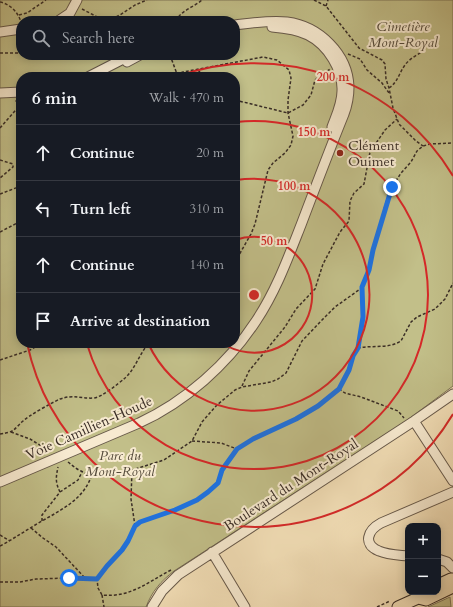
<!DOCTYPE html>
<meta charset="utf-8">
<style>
body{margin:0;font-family:Cardo,serif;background:#20242c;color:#f1f3f6}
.controls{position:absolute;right:12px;bottom:12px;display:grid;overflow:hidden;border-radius:8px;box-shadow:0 2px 10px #0003}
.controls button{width:36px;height:36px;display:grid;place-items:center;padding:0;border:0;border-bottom:1px solid #363941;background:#171b24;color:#f1f3f6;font:20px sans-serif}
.stop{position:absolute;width:12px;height:12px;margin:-9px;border:3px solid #1a73e8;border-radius:50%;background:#fff}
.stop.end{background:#1a73e8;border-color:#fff;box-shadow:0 1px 4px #0008}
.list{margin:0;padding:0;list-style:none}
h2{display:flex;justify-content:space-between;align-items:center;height:52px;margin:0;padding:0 16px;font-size:17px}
h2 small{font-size:13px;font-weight:400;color:#9ea1a6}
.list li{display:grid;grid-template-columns:26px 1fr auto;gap:12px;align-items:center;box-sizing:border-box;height:56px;padding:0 16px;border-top:1px solid #363941}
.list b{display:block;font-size:15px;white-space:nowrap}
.list em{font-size:13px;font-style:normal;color:#9ea1a6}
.icon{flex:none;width:22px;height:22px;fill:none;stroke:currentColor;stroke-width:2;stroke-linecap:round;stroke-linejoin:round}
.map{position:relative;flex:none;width:453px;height:607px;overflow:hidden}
.search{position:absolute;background:#171b24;box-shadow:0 2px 10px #0003;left:16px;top:16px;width:224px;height:44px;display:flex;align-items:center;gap:10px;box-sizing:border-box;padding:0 14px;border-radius:16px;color:#9ea1a6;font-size:15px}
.panel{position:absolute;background:#171b24;box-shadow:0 2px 10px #0003;left:16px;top:72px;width:224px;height:276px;border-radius:16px}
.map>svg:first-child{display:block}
.green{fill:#c2bf89;stroke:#7e7658;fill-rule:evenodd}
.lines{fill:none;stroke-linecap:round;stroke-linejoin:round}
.minor-casing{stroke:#67594a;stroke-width:11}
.major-casing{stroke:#392d26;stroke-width:13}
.path{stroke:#392d26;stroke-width:1.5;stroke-dasharray:3 2;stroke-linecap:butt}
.minor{stroke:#f7ead0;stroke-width:9}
.major{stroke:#f2deb6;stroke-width:11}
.route{stroke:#1a73e8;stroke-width:5}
.ring{fill:none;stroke:#d62828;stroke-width:2}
.poi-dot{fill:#8f2418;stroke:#f7ead0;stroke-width:1.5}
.labels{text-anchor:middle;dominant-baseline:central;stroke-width:4;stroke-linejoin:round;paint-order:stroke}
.park-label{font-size:14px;font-style:italic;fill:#544a3a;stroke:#f7ead0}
.poi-label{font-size:14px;fill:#392d26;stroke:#f7ead0;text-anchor:start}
.street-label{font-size:14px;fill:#392d26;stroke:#f7ead0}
.centre{fill:#d62828;stroke:#f7ead0;stroke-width:2}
.ring-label{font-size:12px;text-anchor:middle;font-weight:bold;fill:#d62828;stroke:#f7ead0;stroke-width:4;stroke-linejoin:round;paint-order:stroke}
</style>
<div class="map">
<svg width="453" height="607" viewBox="0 0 453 607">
<rect width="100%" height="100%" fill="#f2deb6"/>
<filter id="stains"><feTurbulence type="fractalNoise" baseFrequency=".005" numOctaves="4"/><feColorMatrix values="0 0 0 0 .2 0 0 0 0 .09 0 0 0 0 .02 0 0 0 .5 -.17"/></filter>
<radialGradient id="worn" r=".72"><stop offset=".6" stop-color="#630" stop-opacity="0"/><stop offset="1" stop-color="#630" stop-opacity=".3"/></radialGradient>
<!-- green -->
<path class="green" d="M0 0H453V386L406 421 174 571C161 581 152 591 146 607H0ZM21 21H235V55H21ZM21 77H235V343H21Z
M450 597 451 607H428Z"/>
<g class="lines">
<!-- minor casing -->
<g class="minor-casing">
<path id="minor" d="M58 21 70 13 77 0
M272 27C284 28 298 30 308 35 328 45 343 70 342 91 342 104 336 116 332 127
M0 32 21 29
M127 62 140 55
M88 77 131 55
M0 93 21 92
M414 421 453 481
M0 482 139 423C185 402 228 364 256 321 276 291 288 258 301 225 315 188 329 151 344 114 347 106 349 96 349 87 348 54 319 26 287 22 270 20 252 23 235 25
M212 552 245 607
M408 556C399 555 388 555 379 551 362 544 368 530 381 523L453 492
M438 559 447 562 453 568
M152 607 162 591 178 575 414 421 453 394"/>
</g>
<!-- major casing -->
<g class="major-casing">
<path id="major" d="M438 585 451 579H453
M418 598 426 600 453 587
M398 607 418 598 422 592"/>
</g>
<!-- path -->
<path class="path" d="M314 0 326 6 359 48 382 60 385 64 386 79 389 88 393 108 399 124 416 141 423 146
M0 2C10 4 18 12 21 22
M326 6 328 0
M82 9 105 21
M19 15 27 13 46 0
M107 21 120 15 135 5 147 0
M176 21C180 11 194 7 202 0
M0 53H21
M348 54 360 59 367 70 382 83 389 93
M170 55 177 74
M198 70 204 77
M172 77 177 74 183 72 263 57 277 60 289 70 291 78 288 100V113L293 136 291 145 285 153 273 163 268 170 255 224 251 234 235 262
M389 88C398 82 399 73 405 65 409 59 417 55 423 51
M235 100 288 113 303 105 311 95 315 80 330 69
M0 128 20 105 21 101H15
M0 160 13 164V167L0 178
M0 194 21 186
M0 232 21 221
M358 348 363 317V287
M0 360 30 350 42 343
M242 386 249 371 285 327 296 309 315 289 323 264 340 232 349 221 350 201 354 193 364 184 370 152 385 130 397 119
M339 389 345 393 361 397 398 411 404 418
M11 432 30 439 51 452
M0 434C15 432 13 430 23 421 28 416 53 402 60 399 74 394 81 399 94 398 102 397 118 384 125 378 136 368 139 354 149 343
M192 441 221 443 237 449
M68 462C72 465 76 469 81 471 96 479 117 473 132 470
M60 492 78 480 82 472
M42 521V515L60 492C55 482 56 477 58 467
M135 526 131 499 132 470 164 460 192 441 202 422 217 405 235 390 242 387 271 382 278 379 286 373 302 341 322 320 335 307 363 287 369 270 373 250 381 226 385 205 392 187 401 173 411 162 417 151 423 146 430 144 453 143
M31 528 43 538 56 547 85 578
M0 535 10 541
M0 546C15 538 28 529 42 521 63 509 85 498 92 474
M171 570C148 582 130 598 102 595L98 588 97 579 107 566 122 550 128 541 135 526 140 522 175 509 197 499 208 492 217 483 222 470 237 449 253 439 296 419 318 406 339 389 349 370 353 356 358 348C373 345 388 349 401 341L411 322 417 317 435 309 445 299 453 283
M0 582H20L36 579 69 578 97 579
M102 595 104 607
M377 607 390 601"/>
<!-- minor -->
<use href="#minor" class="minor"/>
<!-- major -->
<use href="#major" class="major"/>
</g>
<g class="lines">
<!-- route -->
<path class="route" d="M69 578 97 579 107 566 122 550 128 541 135 526 140 522 175 510 197 500 208 492 218 483 222 470 237 449 253 439 296 419 318 406 339 389 349 370 353 356 358 348 363 317 362 287 369 270 373 250 392 187"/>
</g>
<!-- distance rings -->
<g class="ring">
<path d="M235 240A58 58 0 1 1 222 343"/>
<path d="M236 180A116 116 0 1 1 148 343"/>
<path d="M236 122A174 174 0 1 1 87 344"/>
<path d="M453 414A232 232 0 0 1 27 343M175 77A232 232 0 0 1 453 176"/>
</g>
<!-- markers -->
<circle class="poi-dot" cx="340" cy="153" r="4"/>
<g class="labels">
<!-- park labels -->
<g class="park-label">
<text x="403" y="26">Cimetière<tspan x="403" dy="16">Mont-Royal</tspan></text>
<text x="120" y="455">Parc du<tspan x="120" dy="16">Mont-Royal</tspan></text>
</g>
<!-- poi labels -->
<g class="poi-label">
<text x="348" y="145">Clément<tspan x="348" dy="16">Ouimet</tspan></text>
</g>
<!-- street labels -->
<g class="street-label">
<text transform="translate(89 428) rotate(-24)">Voie Camillien-Houde</text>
<text transform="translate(291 485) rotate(-33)">Boulevard du Mont-Royal</text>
</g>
</g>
<circle cx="254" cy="295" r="6" class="centre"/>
<g class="ring-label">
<text x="333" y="81">200 m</text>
<text x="314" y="136">150 m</text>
<text x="294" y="190">100 m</text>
<text x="274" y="245">50 m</text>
</g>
<rect width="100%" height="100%" filter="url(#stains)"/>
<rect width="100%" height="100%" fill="url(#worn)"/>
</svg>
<div class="controls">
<button>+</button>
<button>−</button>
</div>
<div class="stop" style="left:69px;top:578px"></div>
<div class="stop end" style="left:392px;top:187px"></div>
<div class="search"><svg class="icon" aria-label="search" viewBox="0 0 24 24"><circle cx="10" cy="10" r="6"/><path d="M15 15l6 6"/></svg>Search here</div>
<section class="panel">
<h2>6 min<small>Walk · 470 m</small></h2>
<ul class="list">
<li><svg class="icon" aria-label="ahead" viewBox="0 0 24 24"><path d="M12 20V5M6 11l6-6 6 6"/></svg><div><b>Continue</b></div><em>20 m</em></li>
<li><svg class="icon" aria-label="left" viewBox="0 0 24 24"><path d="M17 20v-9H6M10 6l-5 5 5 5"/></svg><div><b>Turn left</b></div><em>310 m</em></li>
<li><svg class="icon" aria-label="ahead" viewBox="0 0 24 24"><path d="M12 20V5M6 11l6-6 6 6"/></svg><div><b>Continue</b></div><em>140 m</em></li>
<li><svg class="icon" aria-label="arrive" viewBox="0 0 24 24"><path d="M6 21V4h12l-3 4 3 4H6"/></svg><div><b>Arrive at destination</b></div></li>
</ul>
</section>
</div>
